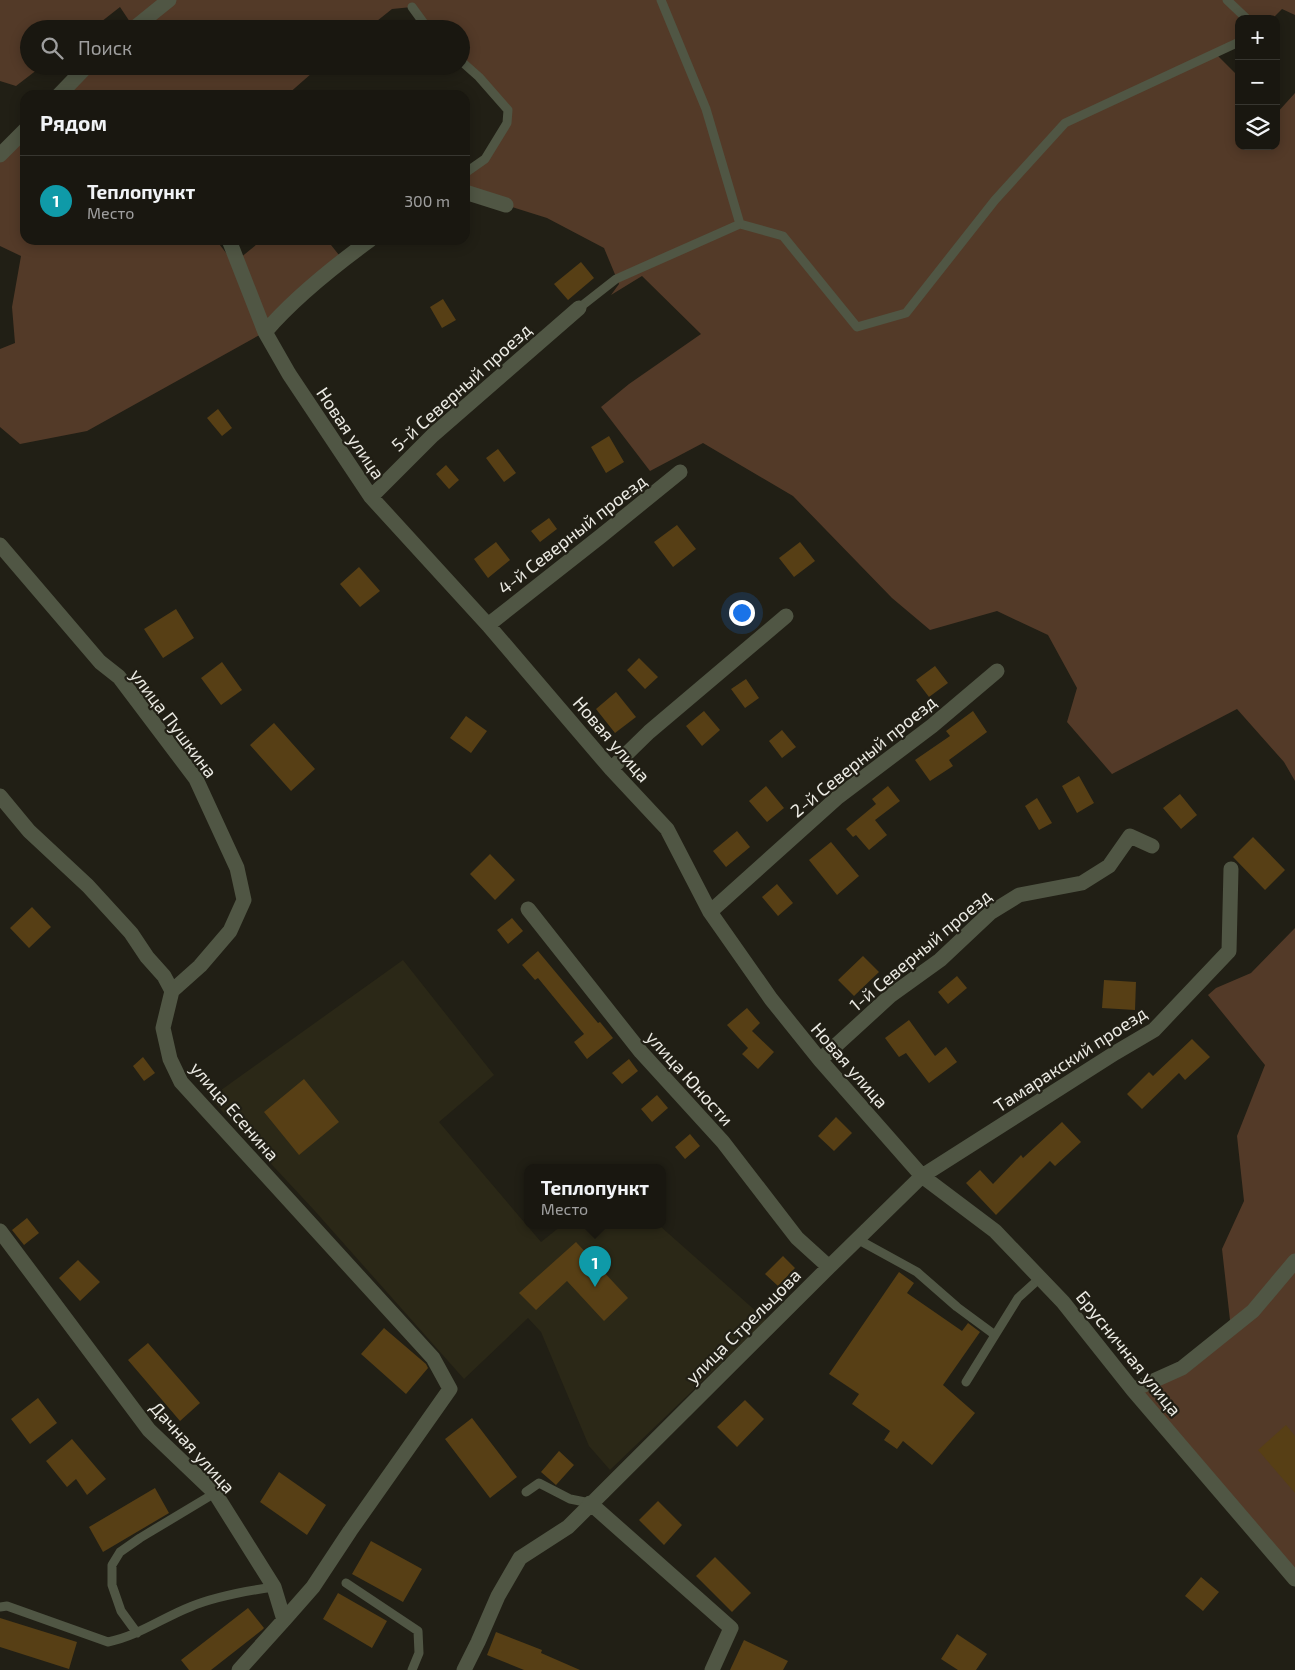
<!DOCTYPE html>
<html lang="ru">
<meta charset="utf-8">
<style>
body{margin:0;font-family:"Exo 2",sans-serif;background:#222019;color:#f1f3f6}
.controls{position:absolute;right:15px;top:15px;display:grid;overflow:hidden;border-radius:10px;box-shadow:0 2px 12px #0003}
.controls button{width:45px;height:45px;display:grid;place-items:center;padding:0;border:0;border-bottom:1px solid #373630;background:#191710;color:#f1f3f6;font:25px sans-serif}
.you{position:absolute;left:741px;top:612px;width:18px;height:18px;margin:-12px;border:4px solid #fff;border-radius:50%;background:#1a73e8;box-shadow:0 0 0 8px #1a73e833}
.badge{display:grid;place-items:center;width:32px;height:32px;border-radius:50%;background:#fc8fc2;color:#fff;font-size:16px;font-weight:700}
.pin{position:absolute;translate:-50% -41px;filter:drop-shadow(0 1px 2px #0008)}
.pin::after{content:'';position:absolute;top:26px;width:18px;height:15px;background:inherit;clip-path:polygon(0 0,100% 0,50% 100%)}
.popup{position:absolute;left:524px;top:1164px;width:142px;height:65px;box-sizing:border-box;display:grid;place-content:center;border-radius:10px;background:#191710;filter:drop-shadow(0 1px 4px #0005);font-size:16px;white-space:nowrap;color:#9f9f9f}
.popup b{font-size:19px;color:#f1f3f6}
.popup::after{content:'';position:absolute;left:50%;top:100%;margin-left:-10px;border:10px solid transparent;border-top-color:#191710}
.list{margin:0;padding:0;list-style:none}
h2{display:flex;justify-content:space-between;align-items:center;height:65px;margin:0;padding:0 20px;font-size:21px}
h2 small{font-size:16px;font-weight:400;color:#9f9f9f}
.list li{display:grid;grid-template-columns:32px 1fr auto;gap:15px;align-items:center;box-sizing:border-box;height:90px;padding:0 20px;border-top:1px solid #373630}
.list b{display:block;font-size:19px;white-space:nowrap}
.list p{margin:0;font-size:16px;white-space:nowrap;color:#9f9f9f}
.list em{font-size:16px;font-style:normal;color:#9f9f9f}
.icon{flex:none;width:28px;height:28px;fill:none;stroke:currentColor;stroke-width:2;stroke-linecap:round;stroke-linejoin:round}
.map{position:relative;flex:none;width:1295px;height:1670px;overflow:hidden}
.search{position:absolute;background:#191710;box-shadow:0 2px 12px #0003;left:20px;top:20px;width:450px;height:55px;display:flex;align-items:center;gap:12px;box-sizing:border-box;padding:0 18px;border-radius:28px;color:#9f9f9f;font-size:19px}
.panel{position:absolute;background:#191710;box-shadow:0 2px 12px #0003;left:20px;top:90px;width:450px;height:155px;border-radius:15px}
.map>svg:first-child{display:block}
.built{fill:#2b2817}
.green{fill:#533a28}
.building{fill:#573f15}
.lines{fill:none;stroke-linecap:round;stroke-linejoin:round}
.lane{stroke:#505644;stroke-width:9}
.street{stroke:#505644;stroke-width:15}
.labels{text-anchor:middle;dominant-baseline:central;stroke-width:4.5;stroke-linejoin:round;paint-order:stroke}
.street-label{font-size:18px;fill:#ebeae3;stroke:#211f15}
</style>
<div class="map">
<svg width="1295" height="1670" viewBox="0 0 1295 1670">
<rect width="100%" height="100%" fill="#211f15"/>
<!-- built -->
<path class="built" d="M403 960 494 1075 439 1122 541 1242 561 1226H660L766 1320 610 1470 589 1446 541 1332 528 1318 464 1379 314 1210 210 1098Z"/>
<!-- green -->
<path class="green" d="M0 0H1295V15L1282 9 1272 19H1239V42L1215 53 1239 77V146H1276V114L1295 93V781L1284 762 1237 709 1112 774 1067 722 1077 688 1048 635 997 611 930 630 892 598 793 496 703 443 650 471 601 407 629 384 701 334 642 276 611 295 619 284 604 248 547 218 465 192V173L485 159 507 124 508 110 461 61V29H428L412 7 392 9 367 29H133L134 28 120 7 92 29H29V66H42L16 86 0 81Z
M87 66H320L287 95H59Z
M25 130V240H216L234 263 262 240H327L343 260 265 332 87 431 20 444 0 427V349L15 343 12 307 21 256 0 246V155Z
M1295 928V1579L1133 1390 1182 1368 1231 1329 1222 1249 1244 1201 1237 1136 1265 1065 1208 995 1216 988 1251 973Z"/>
<!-- building -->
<path class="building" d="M581 262 594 278 568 300 554 284Z
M443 299 456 320 442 328 430 307Z
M218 409 232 428 222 436 207 418Z
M609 436 624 462 606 473 591 447Z
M498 449 516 473 504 482 486 458Z
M446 465 459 480 449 489 436 474Z
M549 518 557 529 540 542 531 531Z
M677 525 696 549 673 567 654 542Z
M496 542 510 560 488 578 474 559Z
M800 542 815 561 794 577 779 558Z
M359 567 380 591 360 607 340 584Z
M176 609 194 638 163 658 144 629Z
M639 658 658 677 645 689 627 670Z
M222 662 242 690 221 705 201 678Z
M935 666 948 683 929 697 916 680Z
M746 679 759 698 745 708 731 689Z
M616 692 636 717 615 733 596 709Z
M704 711 720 730 702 746 686 726Z
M973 711 987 732 949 760 953 766 930 781 915 760 950 736 946 731Z
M466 716 487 731 471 753 450 738Z
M274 723 315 769 291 791 250 745Z
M782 730 796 747 782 758 769 741Z
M1079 776 1094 803 1077 813 1062 786Z
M766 786 784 808 767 822 749 801Z
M888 786 900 801 875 820 887 835 869 850 856 835 853 837 846 829 876 804 872 799Z
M1180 794 1197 815 1181 829 1163 808Z
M1037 798 1052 823 1039 830 1025 806Z
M737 831 750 847 726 867 713 851Z
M1253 837 1285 870 1265 890 1233 857Z
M831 842 859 876 837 895 809 860Z
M490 854 515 880 495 900 470 874Z
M777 884 793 903 778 916 762 897Z
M32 907 51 927 29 948 10 928Z
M512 918 523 931 508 944 497 930Z
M538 951 598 1023 600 1022 613 1038 587 1059 574 1042 584 1034 538 978 535 980 522 965Z
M863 956 879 972 854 996 838 980Z
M957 976 967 988 948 1004 938 992Z
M1104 980 1136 982 1135 1010 1102 1008Z
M747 1008 760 1023 752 1031 774 1052 758 1069 742 1054 748 1048 727 1025Z
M909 1020 935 1056 946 1047 957 1062 929 1083 906 1053 899 1057 885 1038Z
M1192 1039 1210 1057 1185 1080 1179 1073 1142 1109 1127 1094 1149 1072 1153 1076Z
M143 1057 155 1073 144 1081 133 1066Z
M629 1059 638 1071 622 1084 612 1073Z
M304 1079 339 1122 299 1155 264 1112Z
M657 1095 668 1108 652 1122 641 1109Z
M836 1117 852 1133 834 1151 818 1136Z
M1062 1122 1081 1142 1055 1166 1050 1161 996 1215 966 1183 980 1170 993 1184 1021 1155 1023 1158Z
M690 1134 700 1146 685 1159 675 1147Z
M27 1218 39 1233 24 1245 12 1230Z
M576 1242 628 1298 604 1321 567 1281 536 1310 519 1293Z
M783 1256 795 1268 778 1286 765 1274Z
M78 1260 100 1282 80 1301 59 1278Z
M899 1272 914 1283 907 1293 962 1331 968 1323 980 1332 943 1385 975 1413 932 1465 903 1441 897 1449 884 1440 890 1431 852 1404 859 1394 829 1374Z
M384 1328 426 1364 428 1368 406 1394 361 1354Z
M148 1343 200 1403 180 1421 128 1360Z
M38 1398 57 1423 30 1444 11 1419Z
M745 1400 764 1419 737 1447 717 1427Z
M472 1418 517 1477 490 1498 445 1439Z
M1286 1425 1295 1436V1493L1258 1450Z
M72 1439 106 1479 87 1495 76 1479 67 1487 46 1461Z
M559 1451 574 1465 556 1485 541 1472Z
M279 1472 326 1505 307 1535 260 1502Z
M155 1488 169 1513 103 1552 89 1527Z
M658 1501 682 1525 664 1545 639 1520Z
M371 1541 422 1569 403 1602 352 1574Z
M715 1557 751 1593 732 1612 696 1576Z
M1201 1577 1219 1592 1203 1611 1185 1596Z
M338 1593 387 1621 372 1648 323 1619Z
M248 1608 264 1628 262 1630 211 1670H189L181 1660Z
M0 1618 77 1642 69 1669 0 1647Z
M496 1632 542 1650 541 1653 580 1670H524L487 1655Z
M957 1634 987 1654 976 1670H958L941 1659Z
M744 1640 788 1661 783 1670H730Z"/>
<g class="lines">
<!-- lane -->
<path class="lane" d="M661 0 706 109 740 224
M1227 0 1247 19
M412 7 428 29
M461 61 479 77 508 110 507 123 485 159 465 173
M579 308 616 279 740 224 783 236 857 327 906 313 995 200 1065 123 1239 42
M857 1239 917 1272 957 1307 995 1335
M966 1382 1018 1298 1040 1278
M526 1492 539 1483 570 1499 590 1503
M346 1583 418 1631 419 1653 412 1670
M0 1607 7 1606 108 1642C138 1636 162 1618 190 1607 216 1596 246 1591 274 1587
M137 1633 121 1611 112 1585V1565L120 1552 140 1538 215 1493"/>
<!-- street -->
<path class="street" d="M133 29 169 0
M59 95 87 66
M0 155 25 130
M465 192 506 205
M229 240 265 332 289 374 371 497 488 625 611 769 667 829 710 912 771 999 820 1060 922 1176 995 1231 1063 1302 1133 1390 1295 1579
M265 332C295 297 333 267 370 240
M371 497 433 435 579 308
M0 545 100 662 119 677 196 779 237 868 244 900 230 931 200 966 172 991
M488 625 601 536 680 472
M611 769 649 732 786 616
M0 796 29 831 88 886 131 933 147 957 164 976 172 991 163 1028 170 1059 181 1082 433 1358 450 1389 350 1531 313 1587 284 1620
M528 909 641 1052 723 1142 797 1238 829 1267
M710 912 838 797 932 726 997 671
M820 1060 890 996 940 960 990 913 1019 895 1082 883 1109 866 1130 836 1152 846
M0 1231 149 1430 215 1493 274 1587 284 1620 239 1670
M1133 1390 1182 1368 1253 1311 1295 1261
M590 1503 731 1628 712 1670
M464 1670 478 1642 498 1596 520 1558 568 1527 829 1267 922 1176 1115 1053 1154 1030 1229 951 1231 869"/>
</g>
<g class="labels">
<!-- street labels -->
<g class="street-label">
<text transform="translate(461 387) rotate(-42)">5-й Северный проезд</text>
<text transform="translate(351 433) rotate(56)">Новая улица</text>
<text transform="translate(572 534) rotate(-38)">4-й Северный проезд</text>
<text transform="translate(174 723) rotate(53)">улица Пушкина</text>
<text transform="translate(612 739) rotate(49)">Новая улица</text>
<text transform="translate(863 756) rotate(-39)">2-й Северный проезд</text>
<text transform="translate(920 950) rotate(-40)">1-й Северный проезд</text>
<text transform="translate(1070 1059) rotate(-33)">Тамаракский проезд</text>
<text transform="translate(850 1065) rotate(49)">Новая улица</text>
<text transform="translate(690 1078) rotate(48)">улица Юности</text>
<text transform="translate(235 1111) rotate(49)">улица Есенина</text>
<text transform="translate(743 1326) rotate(-45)">улица Стрельцова</text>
<text transform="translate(1129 1353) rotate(51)">Брусничная улица</text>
<text transform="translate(193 1447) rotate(48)">Дачная улица</text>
</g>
</g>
</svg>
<div class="controls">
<button>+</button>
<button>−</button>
<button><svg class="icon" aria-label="layers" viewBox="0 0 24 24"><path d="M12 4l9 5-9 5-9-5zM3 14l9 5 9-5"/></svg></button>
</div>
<div class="you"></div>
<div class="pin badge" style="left:595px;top:1287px;background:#0f9aa8">1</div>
<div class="popup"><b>Теплопункт</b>Место</div>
<div class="search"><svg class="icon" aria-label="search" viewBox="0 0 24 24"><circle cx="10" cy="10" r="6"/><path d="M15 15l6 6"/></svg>Поиск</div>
<section class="panel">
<h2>Рядом<small></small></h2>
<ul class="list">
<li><span class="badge" style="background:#0f9aa8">1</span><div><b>Теплопункт</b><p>Место</p></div><em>300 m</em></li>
</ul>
</section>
</div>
